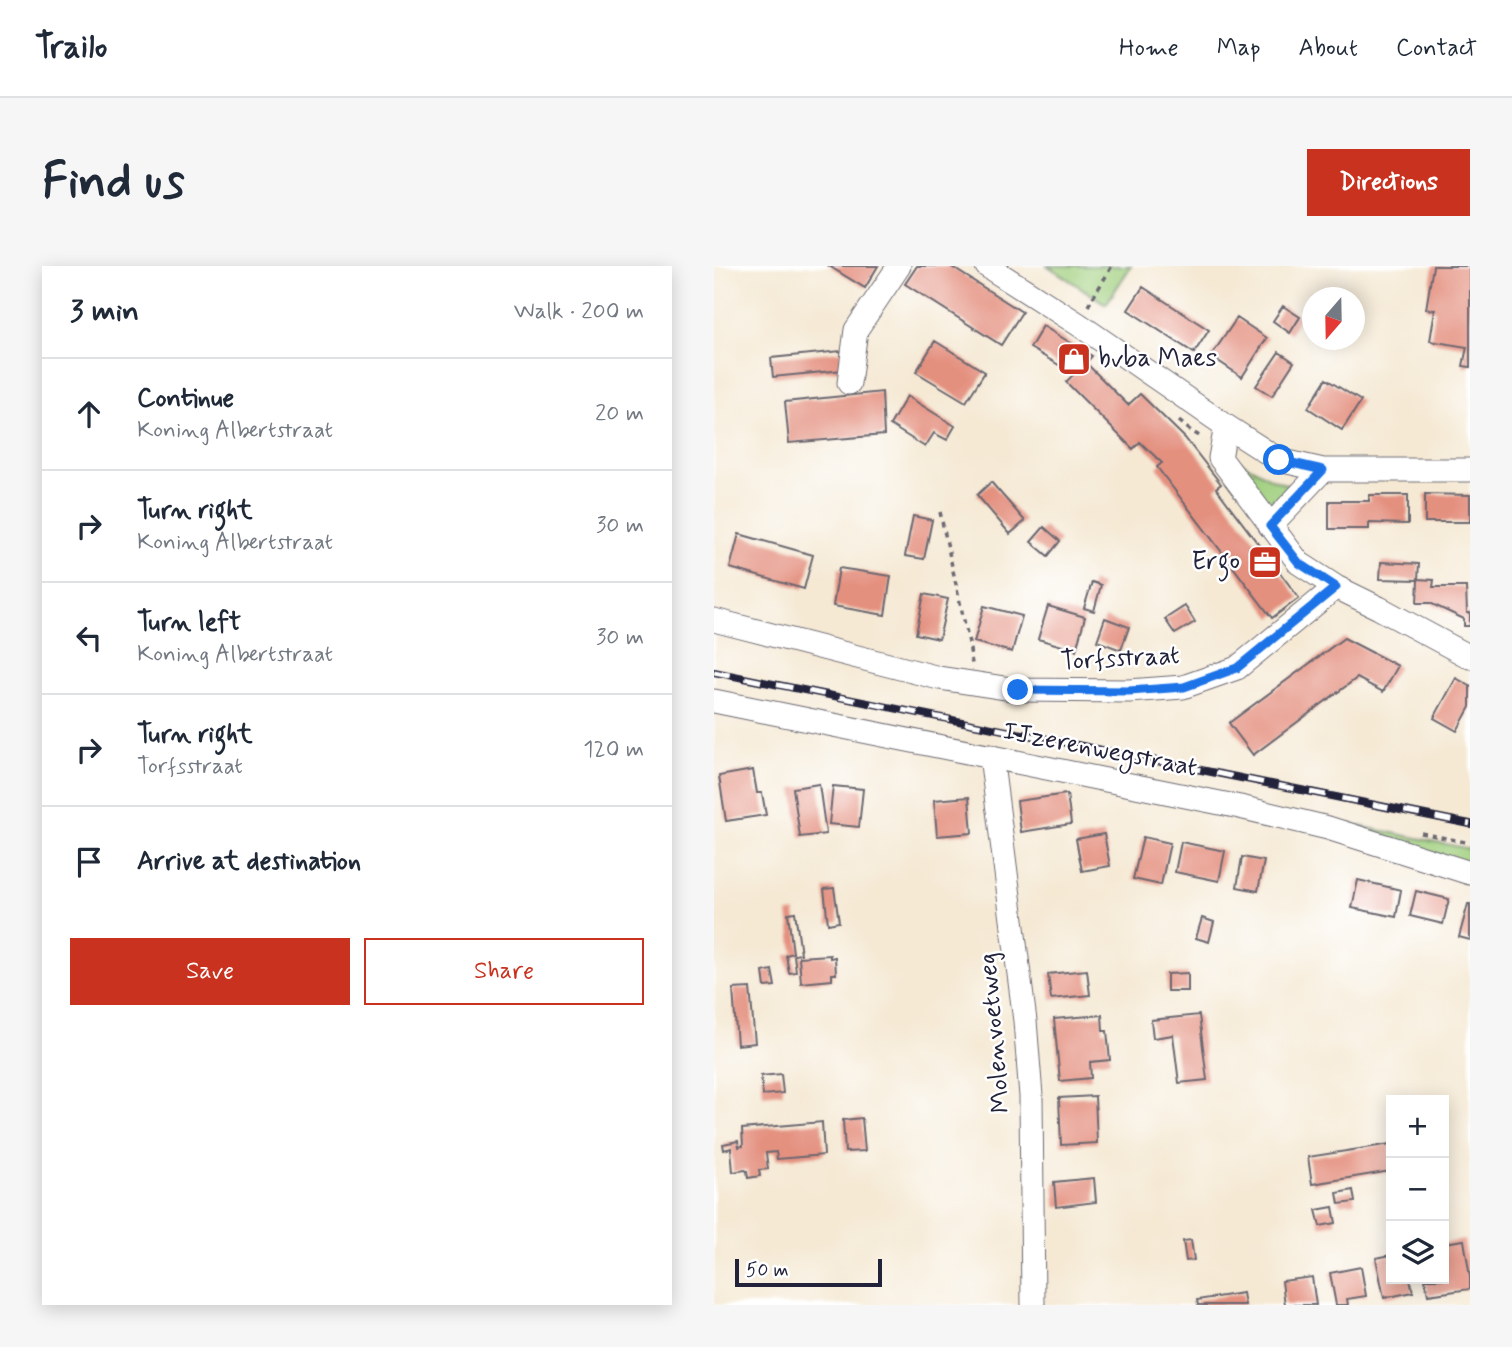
<!DOCTYPE html>
<meta charset="utf-8">
<style>
body{margin:0;font-family:Mynerve,sans-serif;background:#f6f6f7;color:#1f2937}
.controls{position:absolute;right:21px;bottom:21px;display:grid;overflow:hidden;border-radius:0px;box-shadow:0 4px 18px #0003}
.controls button{width:63px;height:63px;display:grid;place-items:center;padding:0;border:0;border-bottom:2px solid #e0e1e3;background:#fff;color:#1f2937;font:35px sans-serif}
.compass{position:absolute;left:588px;top:21px;width:63px;height:63px;border-radius:50%;background:#fff;box-shadow:0 4px 18px #0003;rotate:200deg}
.scale{position:absolute;left:21px;bottom:18px;width:147px;box-sizing:border-box;padding-left:7px;border:4px solid #22223b;border-top:0;font-size:19px;line-height:24px;white-space:nowrap;color:#22223b;-webkit-text-stroke:5px #fff;paint-order:stroke}
.stop{position:absolute;width:21px;height:21px;margin:-16px;border:5px solid #1a73e8;border-radius:50%;background:#fff}
.stop.end{background:#1a73e8;border-color:#fff;box-shadow:0 2px 7px #0008}
.list{margin:0;padding:0;list-style:none}
h2{display:flex;justify-content:space-between;align-items:center;height:91px;margin:0;padding:0 28px;font-size:30px}
h2 small{font-size:23px;font-weight:400;color:#747a83}
.list li{display:grid;grid-template-columns:46px 1fr auto;gap:21px;align-items:center;box-sizing:border-box;height:112px;padding:0 28px;border-top:2px solid #e0e1e3}
.list b{display:block;font-size:26px;white-space:nowrap}
.list p{margin:0;font-size:23px;white-space:nowrap;color:#747a83}
.list em{font-size:23px;font-style:normal;color:#747a83}
.actions{display:flex;gap:14px;padding:21px 28px}
.actions a{flex:1;padding:16px 0;border:2px solid #c8321e;border-radius:0px;text-align:center;font-size:24px;color:#c8321e}
.actions .main{background:#c8321e;color:#fff}
.icon{flex:none;width:38px;height:38px;fill:none;stroke:currentColor;stroke-width:2;stroke-linecap:round;stroke-linejoin:round}
.map{position:relative;flex:none;width:756px;height:1039px;overflow:hidden;border-radius:0px}
header{display:flex;align-items:center;gap:42px;box-sizing:border-box;height:98px;padding:0 35px;background:#fff;border-bottom:2px solid #e0e1e3}
header strong{font-size:33px}
nav{display:flex;gap:38px;margin-inline-start:auto;font-size:24px}
.intro{display:flex;align-items:center;justify-content:space-between;box-sizing:border-box;height:168px;padding:0 42px}
h1{margin:0;font-size:49px}
.button{padding:18px 32px;border-radius:0px;background:#c8321e;color:#fff;font-size:24px;font-weight:700}
main{display:flex;gap:42px;padding:0 42px}
aside{flex:1;background:#fff;border-radius:0px;box-shadow:0 4px 18px #0003}
.map>svg:first-child{display:block}
.green{fill:#a0cf7e;stroke:#61785c;stroke-width:2}
.building{fill:#e4907f}
.lines{fill:none;stroke-linecap:round;stroke-linejoin:round}
.minor-casing{stroke:#6c6871;stroke-width:25}
.path{stroke:#6c6871;stroke-width:3.5;stroke-dasharray:5 5;stroke-linecap:butt}
.minor{stroke:#fff;stroke-width:23}
.rail-casing{stroke:#22223b;stroke-width:8}
.rail{stroke:#fff;stroke-width:5;stroke-dasharray:16;stroke-linecap:butt}
.route{stroke:#1a73e8;stroke-width:9}
.labels{text-anchor:middle;dominant-baseline:central;stroke-width:5;stroke-linejoin:round;paint-order:stroke}
.poi-label{font-size:26px;fill:#22223b;stroke:#fff;text-anchor:start}
.street-label{font-size:26px;fill:#22223b;stroke:#fff}
</style>
<header>
<strong>Trailo</strong>
<nav><a>Home</a><a>Map</a><a>About</a><a>Contact</a></nav>
</header>
<div class="intro"><h1>Find us</h1><a class="button">Directions</a></div>
<main>
<aside>
<h2>3 min<small>Walk · 200 m</small></h2>
<ul class="list">
<li><svg class="icon" aria-label="ahead" viewBox="0 0 24 24"><path d="M12 20V5M6 11l6-6 6 6"/></svg><div><b>Continue</b><p>Koning Albertstraat</p></div><em>20 m</em></li>
<li><svg class="icon" aria-label="right" viewBox="0 0 24 24"><path d="M7 20v-9h11M14 6l5 5-5 5"/></svg><div><b>Turn right</b><p>Koning Albertstraat</p></div><em>30 m</em></li>
<li><svg class="icon" aria-label="left" viewBox="0 0 24 24"><path d="M17 20v-9H6M10 6l-5 5 5 5"/></svg><div><b>Turn left</b><p>Koning Albertstraat</p></div><em>30 m</em></li>
<li><svg class="icon" aria-label="right" viewBox="0 0 24 24"><path d="M7 20v-9h11M14 6l5 5-5 5"/></svg><div><b>Turn right</b><p>Torfsstraat</p></div><em>120 m</em></li>
<li><svg class="icon" aria-label="arrive" viewBox="0 0 24 24"><path d="M6 21V4h12l-3 4 3 4H6"/></svg><div><b>Arrive at destination</b></div></li>
</ul>
<div class="actions"><a class="main">Save</a><a>Share</a></div>
</aside>
<div class="map">
<svg width="756" height="1039" viewBox="0 0 756 1039">
<rect width="100%" height="100%" fill="#fff"/>
<filter id="ink" filterUnits="userSpaceOnUse"><feTurbulence type="fractalNoise" baseFrequency=".0143" numOctaves="2"/><feDisplacementMap in="SourceGraphic" scale="14" xChannelSelector="R" yChannelSelector="G"/><feConvolveMatrix kernelMatrix="1 2 1 2 8 2 1 2 1" color-interpolation-filters="sRGB"/></filter>
<filter id="wash" filterUnits="userSpaceOnUse"><feTurbulence type="fractalNoise" baseFrequency=".00686" numOctaves="4" result="noise"/><feDisplacementMap in="SourceGraphic" scale="28" xChannelSelector="R" yChannelSelector="G"/><feGaussianBlur stdDeviation="1.57" result="paint"/><feColorMatrix in="noise" values="0 0 0 0 0 0 0 0 0 0 0 0 0 0 0 0 0 1.4 0 .05"/><feComposite in="paint" operator="in"/></filter>
<g filter="url(#wash)">
<rect width="100%" height="100%" fill="#f5e9d4"/>
<!-- green -->
<path class="green" d="M334 0H417L392 38Z
M524 194 558 213 578 221 556 246 521 195Z
M635 558 756 583V600Z"/>
<g id="blocks">
<!-- building -->
<path class="building" d="M115 0H164L151 22Z
M203 0H236L308 46 287 79 191 18Z
M719 0H756V101L749 100 753 81 716 75 721 44 712 43Z
M429 21 495 64 480 87 414 44Z
M569 40 586 51 576 67 559 55Z
M523 52 553 72 528 111 497 90Z
M329 60 378 90 372 97 414 139 426 128 471 172 507 218 502 222 585 332 558 352 443 201 448 197 426 176 419 183 352 116 360 108 316 82Z
M221 75 271 106 252 136 202 106Z
M127 85 129 104 59 111 57 92Z
M565 86 580 96 558 130 542 120Z
M612 113 647 135 628 164 594 142Z
M168 126 170 169 75 177 71 136Z
M193 130 241 160 233 174 220 167 211 181 176 159Z
M277 216 311 255 296 268 263 229Z
M711 228 756 229V256H711Z
M655 229H694V258L655 257V263H615V235H655Z
M199 250 218 254 210 293 191 290Z
M330 261 346 275 334 290 317 276Z
M25 268 99 289 90 323 16 302Z
M667 296 705 298 704 313 720 314 719 321H752L753 347H756V360H750V353L716 337H703L704 314 666 313Z
M125 302 177 310 171 349 119 340Z
M378 316 387 319 380 345 370 342Z
M210 328 234 333 225 373 202 368Z
M270 340 308 350 298 386 260 376Z
M334 340 371 351 362 384 324 373Z
M471 340 481 356 461 368 451 353Z
M391 352 415 361 407 384 383 375Z
M630 372 684 400 669 426 643 412 539 489 515 457Z
M742 412 756 420V441L743 465 720 452Z
M39 504 43 527H48L52 549 12 555 5 510Z
M105 518 112 568 86 571 79 522Z
M119 520 149 523 145 561 115 558Z
M353 528 357 558 307 566 303 535Z
M255 531 258 567 223 570 220 534Z
M390 568 396 600 368 605 362 573Z
M429 571 456 577 447 619 419 613Z
M467 576 511 585 505 615 461 606Z
M528 591 550 595 544 625 523 621Z
M644 614 687 624 682 651 638 642Z
M120 622 125 656 114 658 110 623Z
M702 625 735 633 729 658 696 650Z
M754 638H756V674L745 671Z
M81 646 87 688 80 689 82 706 75 707 72 689 79 687 74 647Z
M488 652 500 656 495 676 482 672Z
M116 689V692L121 691 122 708H118V714L87 717 85 691Z
M58 704 61 720 51 721 49 706Z
M373 704 376 729 337 733 334 708Z
M474 707V725H453V708Z
M36 722 41 777 23 779 19 723Z
M388 749 389 765H393L396 794 376 796 377 812 346 815 340 753Z
M485 749 493 814 465 817 459 769 439 772 437 754Z
M67 808 69 827 49 829 47 810Z
M381 830 383 877 347 879 345 832Z
M148 852 151 885 131 886 129 854Z
M108 856 110 889 63 893 62 886 52 887 54 903 45 904 46 910 34 912 33 905 31 904 19 906 17 882 10 884 9 878 24 875 25 881 29 880 28 863Z
M677 878V905L598 918 594 891Z
M380 912 382 936 342 941 340 916Z
M639 924 641 936 625 938 623 927Z
M619 941 622 957 606 960 602 944Z
M477 974 480 994 472 995 469 975Z
M750 974 756 1011V1023L714 1029 711 1013H730V977Z
M677 989V1013H696L699 1026 670 1032 662 992Z
M647 1001 652 1030 633 1033 634 1039H622L616 1007Z
M598 1011 602 1039H571L568 1015Z
M529 1027 531 1039H484L483 1034Z"/>
</g>
</g>
<g filter="url(#ink)">
<use href="#blocks" fill-opacity="0" stroke="#6c6871" stroke-width="2"/>
<g class="lines">
<!-- minor casing -->
<g class="minor-casing">
<path id="minor" d="M273 0 364 58 512 160 565 194 609 204H756
M135 117 142 64 185 0
M512 160 506 192 585 297 622 321 665 342 756 391
M556 260 609 204
M0 354 225 412 304 424 415 425 469 421 523 402 622 321
M0 435 526 541 614 562 756 607
M277 490 311 755 317 830 319 1039"/>
</g>
<!-- path -->
<path class="path" d="M374 40 398 0
M465 155 477 165 487 171
M226 246 255 377 258 398
M707 567 756 577"/>
<!-- minor -->
<use href="#minor" class="minor"/>
<!-- rail casing -->
<g class="rail-casing">
<path id="rail" d="M0 406 756 558"/>
</g>
<!-- rail -->
<use href="#rail" class="rail"/>
</g>
</g>
<g class="lines" filter="url(#ink)">
<!-- route -->
<path class="route" d="M304 424 415 425 470 421 523 402 622 321 585 297 556 260 609 204 565 194"/>
</g>
<!-- icons -->
<defs>
<g id="shop-square" transform="scale(1.75)"><rect x="-9" y="-9" width="18" height="18" rx="4" fill="#c8321e" stroke="#fff"/><path d="M-5-2.5h2.3a2.7 3.5 0 0 1 5.4 0H5L5.5 6h-11ZM-1.5-2.5h3a1.5 2.3 0 0 0-3 0Z" fill="#fff"/></g>
<g id="office-square" transform="scale(1.75)"><rect x="-9" y="-9" width="18" height="18" rx="4" fill="#c8321e" stroke="#fff"/><path d="M-6-3h4V-5.5h4V-3h4V5H-6ZM-1-4.5V-3h2v-1.5ZM-6 0V1H6V0Z" fill="#fff"/></g>
</defs>
<g fill-rule="evenodd">
<use href="#shop-square" x="360" y="93"/>
<use href="#office-square" x="551" y="296"/>
</g>
<g class="labels">
<!-- poi labels -->
<g class="poi-label">
<text x="384" y="93">bvba Maes</text>
<text x="526" y="296" text-anchor="end">Ergo</text>
</g>
<!-- street labels -->
<g class="street-label">
<text transform="translate(406 393) rotate(-3)">Torfsstraat</text>
<text transform="translate(386 484) rotate(11)">IJzerenwegstraat</text>
<text transform="translate(281 767) rotate(-95)">Molenvoetweg</text>
</g>
</g>
</svg>
<div class="controls">
<button>+</button>
<button>−</button>
<button><svg class="icon" aria-label="layers" viewBox="0 0 24 24"><path d="M12 4l9 5-9 5-9-5zM3 14l9 5 9-5"/></svg></button>
</div>
<svg class="compass" viewBox="-18 -18 36 36"><path d="M0-13l5 13h-10z" fill="#e53935"/><path d="M0 13l5-13h-10z" fill="#747a83"/></svg>
<div class="scale">50 m</div>
<div class="stop" style="left:565px;top:194px"></div>
<div class="stop end" style="left:304px;top:424px"></div>
</div>
</main>
